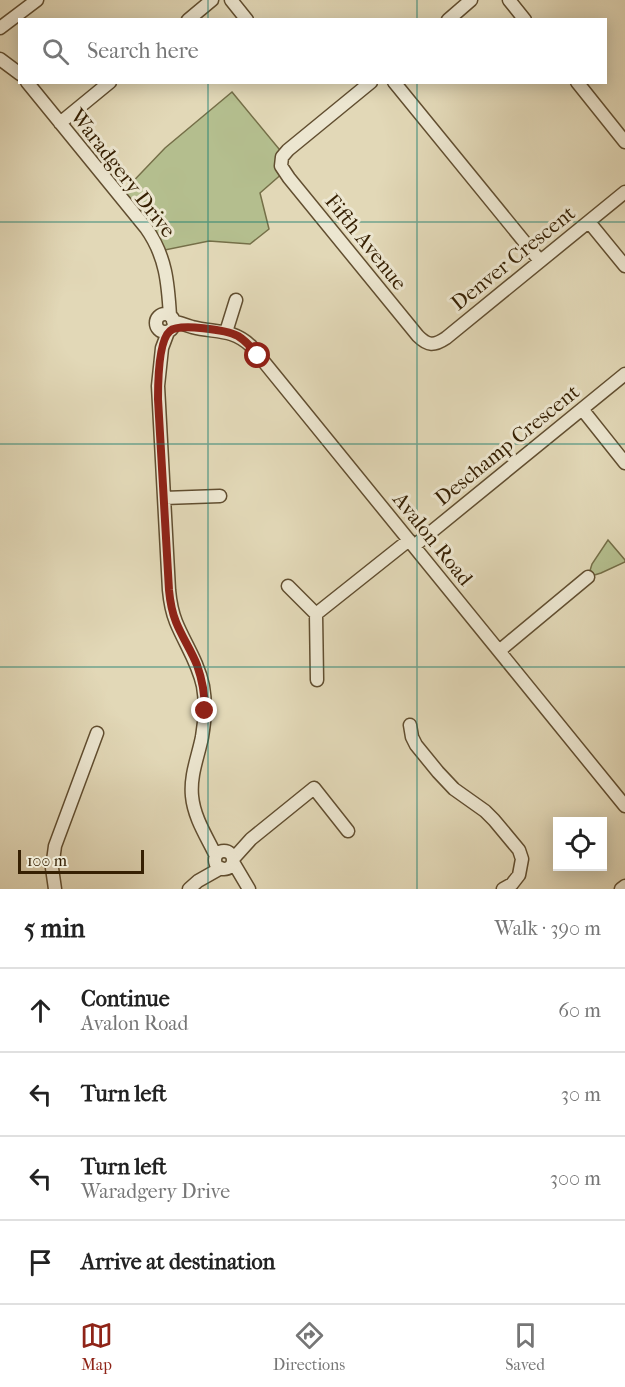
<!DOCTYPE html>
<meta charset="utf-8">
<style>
body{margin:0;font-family:"IM FELL French Canon",serif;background:#f6f6f6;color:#222}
.controls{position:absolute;right:18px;bottom:18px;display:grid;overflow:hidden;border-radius:0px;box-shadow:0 3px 15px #0003}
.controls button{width:54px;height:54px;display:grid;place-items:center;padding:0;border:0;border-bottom:2px solid #e0e0e0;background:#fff;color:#222;font:30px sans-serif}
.scale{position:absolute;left:18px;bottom:15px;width:126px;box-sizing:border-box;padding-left:6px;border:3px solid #362003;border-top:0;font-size:16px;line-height:21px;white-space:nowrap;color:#362003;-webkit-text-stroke:4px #ece6d0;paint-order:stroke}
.stop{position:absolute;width:18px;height:18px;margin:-14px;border:4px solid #8f2418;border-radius:50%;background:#fff}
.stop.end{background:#8f2418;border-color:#fff;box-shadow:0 2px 6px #0008}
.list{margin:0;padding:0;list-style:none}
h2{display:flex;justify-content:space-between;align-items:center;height:78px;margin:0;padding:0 24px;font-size:26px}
h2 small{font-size:20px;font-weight:400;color:#767676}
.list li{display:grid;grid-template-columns:39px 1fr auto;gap:18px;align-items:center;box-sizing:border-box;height:84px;padding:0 24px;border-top:2px solid #e0e0e0}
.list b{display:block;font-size:22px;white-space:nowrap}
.list p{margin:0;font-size:20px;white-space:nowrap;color:#767676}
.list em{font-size:20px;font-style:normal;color:#767676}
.icon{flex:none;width:33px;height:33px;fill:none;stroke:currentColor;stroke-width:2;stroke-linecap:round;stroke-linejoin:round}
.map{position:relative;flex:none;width:625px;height:889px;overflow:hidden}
.search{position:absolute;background:#fff;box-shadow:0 3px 15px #0003;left:18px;right:18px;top:18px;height:66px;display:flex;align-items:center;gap:15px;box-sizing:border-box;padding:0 21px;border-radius:0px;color:#767676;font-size:22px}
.sheet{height:414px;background:#fff}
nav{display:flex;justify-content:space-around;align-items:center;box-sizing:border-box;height:84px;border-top:2px solid #e0e0e0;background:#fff;font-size:16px;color:#767676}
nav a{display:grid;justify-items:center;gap:3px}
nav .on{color:#8f2418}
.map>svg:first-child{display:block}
.green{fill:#b4be8e;stroke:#756f48;stroke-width:1.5}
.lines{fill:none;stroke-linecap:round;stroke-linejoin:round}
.minor-casing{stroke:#614e30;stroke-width:15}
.minor{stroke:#ece6d0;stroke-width:12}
.route{stroke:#8f2418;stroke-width:8}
.grid{fill:none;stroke:#0f766e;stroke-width:1.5;stroke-opacity:0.55}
.labels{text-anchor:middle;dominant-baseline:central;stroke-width:6;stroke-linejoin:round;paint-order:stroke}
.street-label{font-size:21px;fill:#362003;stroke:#ece6d0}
</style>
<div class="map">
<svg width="625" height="889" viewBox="0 0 625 889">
<rect width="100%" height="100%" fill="#e2d8b7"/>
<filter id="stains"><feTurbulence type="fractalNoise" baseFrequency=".00333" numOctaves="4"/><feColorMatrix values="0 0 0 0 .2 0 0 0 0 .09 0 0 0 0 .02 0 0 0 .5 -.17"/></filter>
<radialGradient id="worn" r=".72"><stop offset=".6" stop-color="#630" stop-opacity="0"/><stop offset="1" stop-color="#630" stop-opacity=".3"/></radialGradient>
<!-- green -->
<path class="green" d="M232 92 284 155V172L260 193 269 229 250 244 209 241 160 251 120 195 165 148Z
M608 540 625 560V562L601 573 588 577 592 564Z"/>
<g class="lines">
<!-- minor casing -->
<g class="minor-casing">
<path id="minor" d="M231 0 247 20
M509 0 525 20
M188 20 212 0
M448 20 471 0
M0 28 37 0
M0 59 20 74
M27 82 146 228C166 256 168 283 170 316
M371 82 288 150 282 157 281 166 289 178 418 336C428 346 434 346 446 338L625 192
M394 82 540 261
M577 82 625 142
M60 123 110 82
M589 222 625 266
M156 323a9 9 0 1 1 18 0a9 9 0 1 1-18 0Z
M173 321C180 323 186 325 192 327 215 333 232 328 251 346L625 806
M168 332 162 348 158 386 169 590C170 601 172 612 176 622 185 644 198 662 203 686 206 703 205 720 202 737 198 757 190 775 192 796 194 818 207 837 216 856
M226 332 236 300
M582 409 625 463
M164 498 220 496
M414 546 625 374
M288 586 316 614 317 680
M316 614 409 540
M499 651 588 577
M410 725 412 737 416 745 438 772 454 789 485 811 494 820 519 850 522 859 519 875 512 884 503 889
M215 860a9 9 0 1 1 18 0a9 9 0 1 1-18 0Z
M233 859 251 839 314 788 348 831
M233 862 249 889
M55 889 52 868 55 846 97 733
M189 889 198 881 221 868
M621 889 625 886"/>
</g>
<!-- minor -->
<use href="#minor" class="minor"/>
</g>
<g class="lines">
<!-- route -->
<path class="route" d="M205 711C205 695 202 679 197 665 191 650 182 637 176 622 172 612 170 601 169 590L158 399C158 385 158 341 170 331 179 323 227 330 238 336 246 341 252 348 258 356"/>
</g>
<!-- grid -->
<path class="grid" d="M208 0V20M417 0V20M208 82V889M417 82V889M0 222H625M0 444H625M0 667H625"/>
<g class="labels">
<!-- street labels -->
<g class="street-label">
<text transform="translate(123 173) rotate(52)">Waradgery Drive</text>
<text transform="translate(366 242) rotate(51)">Fifth Avenue</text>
<text transform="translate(513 258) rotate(-39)">Denver Crescent</text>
<text transform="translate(507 445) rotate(-39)">Deschamp Crescent</text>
<text transform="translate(433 539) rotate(51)">Avalon Road</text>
</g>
</g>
<rect width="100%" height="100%" filter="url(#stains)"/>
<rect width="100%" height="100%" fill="url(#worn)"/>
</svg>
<div class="controls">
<button><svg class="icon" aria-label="locate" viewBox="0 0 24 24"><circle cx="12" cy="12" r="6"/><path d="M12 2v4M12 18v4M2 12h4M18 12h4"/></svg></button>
</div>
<div class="scale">100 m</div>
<div class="stop" style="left:258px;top:356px"></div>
<div class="stop end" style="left:205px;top:711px"></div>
<div class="search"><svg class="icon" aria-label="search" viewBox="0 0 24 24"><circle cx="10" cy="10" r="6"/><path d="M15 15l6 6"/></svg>Search here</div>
</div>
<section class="sheet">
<h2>5 min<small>Walk · 390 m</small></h2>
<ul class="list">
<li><svg class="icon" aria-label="ahead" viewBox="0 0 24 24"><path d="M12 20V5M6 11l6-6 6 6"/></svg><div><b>Continue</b><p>Avalon Road</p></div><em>60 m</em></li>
<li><svg class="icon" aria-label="left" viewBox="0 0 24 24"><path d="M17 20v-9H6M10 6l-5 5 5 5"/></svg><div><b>Turn left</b></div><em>30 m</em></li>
<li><svg class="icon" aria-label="left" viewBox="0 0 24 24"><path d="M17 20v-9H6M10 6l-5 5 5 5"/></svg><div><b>Turn left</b><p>Waradgery Drive</p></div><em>300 m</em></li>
<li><svg class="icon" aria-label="arrive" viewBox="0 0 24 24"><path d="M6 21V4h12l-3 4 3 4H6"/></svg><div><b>Arrive at destination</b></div></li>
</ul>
</section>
<nav>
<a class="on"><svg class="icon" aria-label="map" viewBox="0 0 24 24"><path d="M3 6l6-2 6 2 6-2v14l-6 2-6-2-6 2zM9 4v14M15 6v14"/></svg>Map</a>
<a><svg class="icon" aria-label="directions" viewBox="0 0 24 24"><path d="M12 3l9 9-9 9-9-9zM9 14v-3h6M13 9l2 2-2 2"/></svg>Directions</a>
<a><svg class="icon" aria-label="saved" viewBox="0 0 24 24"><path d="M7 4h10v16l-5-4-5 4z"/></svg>Saved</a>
</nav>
